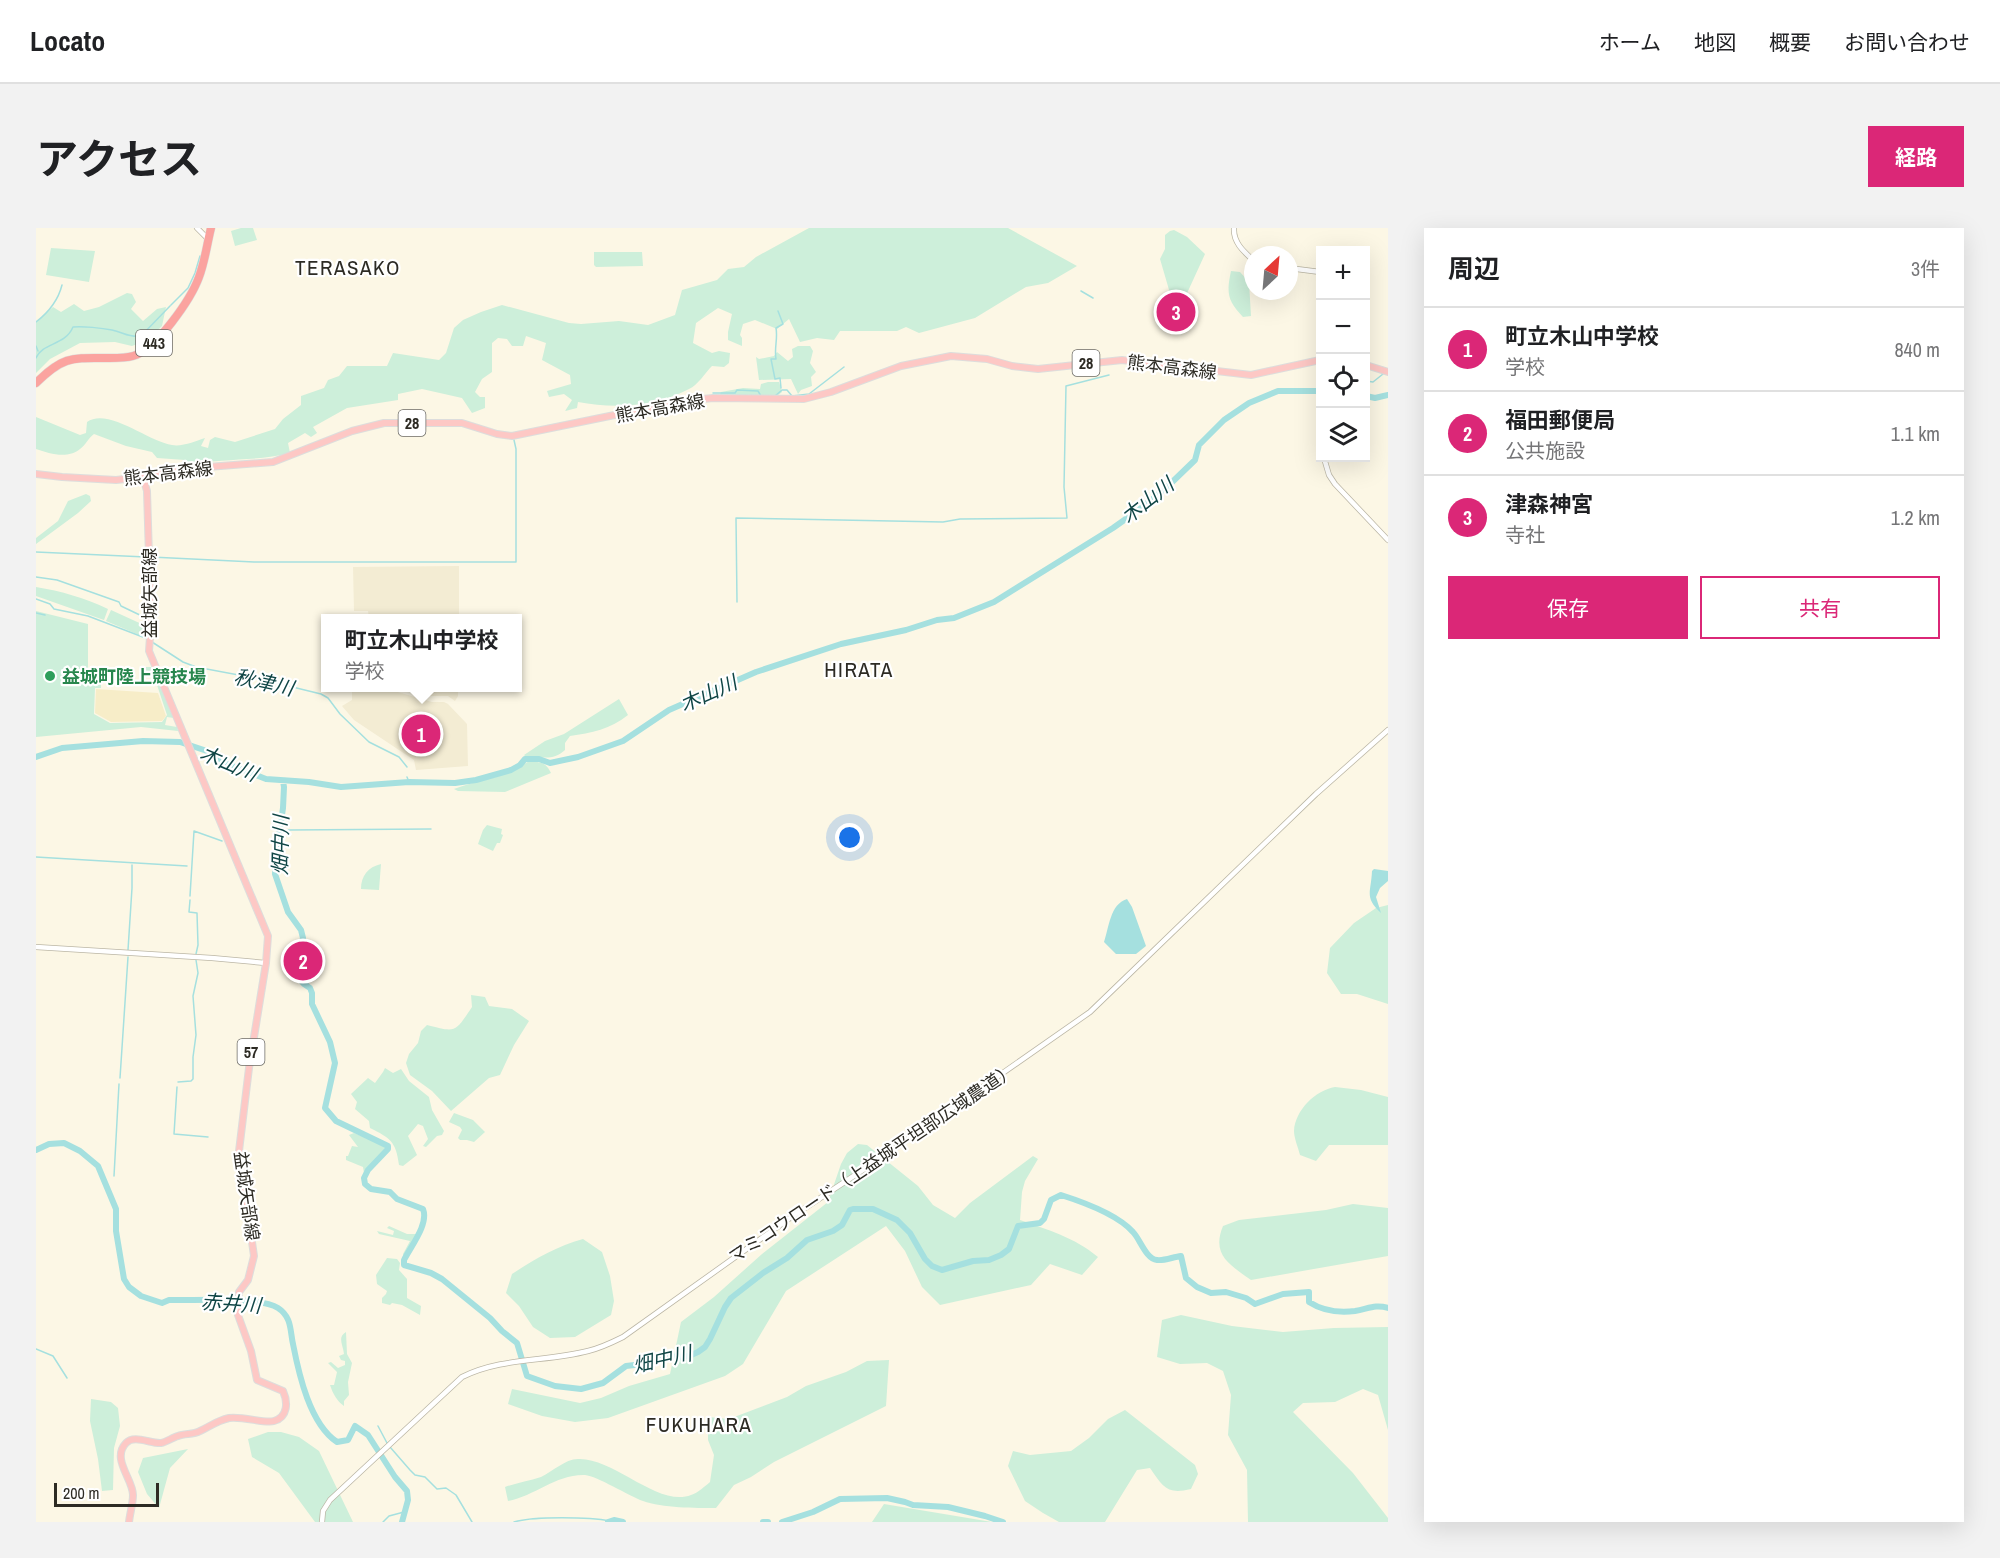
<!DOCTYPE html>
<html lang="ja">
<meta charset="utf-8">
<style>
body{margin:0;font-family:"Archivo Narrow","Noto Sans JP",sans-serif;background:#f2f2f2;color:#202124}
.controls{position:absolute;right:18px;top:18px;display:grid;overflow:hidden;border-radius:0px;box-shadow:0 6px 24px #0002}
.controls button{width:54px;height:54px;display:grid;place-items:center;padding:0;border:0;border-bottom:2px solid #e0e0e0;background:#fff;color:#202124;font:30px sans-serif}
.compass{position:absolute;left:1208px;top:18px;width:54px;height:54px;border-radius:50%;background:#fff;box-shadow:0 6px 24px #0002;rotate:26deg}
.scale{position:absolute;left:18px;bottom:15px;width:105px;box-sizing:border-box;padding-left:6px;border:3px solid #2d2b24;border-top:0;font-size:16px;line-height:21px;white-space:nowrap;color:#2d2b24;-webkit-text-stroke:4px #fff;paint-order:stroke}
.you{position:absolute;left:814px;top:610px;width:21px;height:21px;margin:-15px;border:4px solid #fff;border-radius:50%;background:#1a73e8;box-shadow:0 0 0 9px #1a73e833}
.badge{display:grid;place-items:center;width:39px;height:39px;border-radius:50%;background:#db2777;color:#fff;font-size:20px;font-weight:700}
.pin{position:absolute;translate:-50% -50%;border:3px solid #fff;box-shadow:0 2px 6px #0006}
.popup{position:absolute;left:285px;top:386px;width:201px;height:78px;box-sizing:border-box;display:grid;place-content:center;border-radius:0px;background:#fff;filter:drop-shadow(0 2px 4px #0005);font-size:20px;white-space:nowrap;color:#757577}
.popup b{font-size:22px;color:#202124}
.popup::after{content:'';position:absolute;left:50%;top:100%;margin-left:-12px;border:12px solid transparent;border-top-color:#fff}
.list{margin:0;padding:0;list-style:none}
h2{display:flex;justify-content:space-between;align-items:center;height:78px;margin:0;padding:0 24px;font-size:26px}
h2 small{font-size:20px;font-weight:400;color:#757577}
.list li{display:grid;grid-template-columns:39px 1fr auto;gap:18px;align-items:center;box-sizing:border-box;height:84px;padding:0 24px;border-top:2px solid #e0e0e0}
.list b{display:block;font-size:22px;white-space:nowrap}
.list p{margin:0;font-size:20px;white-space:nowrap;color:#757577}
.list em{font-size:20px;font-style:normal;color:#757577}
.actions{display:flex;gap:12px;padding:18px 24px}
.actions a{flex:1;padding:14px 0;border:2px solid #db2777;border-radius:0px;text-align:center;font-size:21px;color:#db2777}
.actions .main{background:#db2777;color:#fff}
.icon{flex:none;width:33px;height:33px;fill:none;stroke:currentColor;stroke-width:2;stroke-linecap:round;stroke-linejoin:round}
.map{position:relative;flex:none;width:1352px;height:1294px;overflow:hidden;border-radius:0px}
header{display:flex;align-items:center;gap:36px;box-sizing:border-box;height:84px;padding:0 30px;background:#fff;border-bottom:2px solid #e0e0e0}
header strong{font-size:28px}
nav{display:flex;gap:33px;margin-inline-start:auto;font-size:21px}
.intro{display:flex;align-items:center;justify-content:space-between;box-sizing:border-box;height:144px;padding:0 36px}
h1{margin:0;font-size:42px}
.button{padding:15px 27px;border-radius:0px;background:#db2777;color:#fff;font-size:21px;font-weight:700}
main{display:flex;gap:36px;padding:0 36px}
aside{flex:1;background:#fff;border-radius:0px;box-shadow:0 6px 24px #0002}
.map>svg:first-child{display:block}
.built{fill:#f3ecd3}
.green{fill:#cdefda}
.sand{fill:#f7edc8}
.water{fill:#a5e0df}
.lines{fill:none;stroke-linecap:round;stroke-linejoin:round}
.stream{stroke:#a5e0df;stroke-width:1.5}
.river{stroke:#a5e0df;stroke-width:6}
.minor-casing{stroke:#bbb6a5;stroke-width:6}
.major-casing{stroke:#dddddc;stroke-width:8}
.highway-casing{stroke:#dddddc;stroke-width:9}
.minor{stroke:#fff;stroke-width:4.5}
.major{stroke:#fdc8c5;stroke-width:6}
.highway{stroke:#fba39f;stroke-width:8}
.leisure-dot{fill:#2e9e5b;stroke:#fff;stroke-width:2}
.labels{text-anchor:middle;dominant-baseline:central;stroke-width:4.5;stroke-linejoin:round;paint-order:stroke}
.shield{fill:#fff;stroke:#6c6b66;stroke-width:1.5}
.shield-label{font-size:16px;font-weight:bold;fill:#2d2b24}
.street-label{font-size:18px;fill:#2d2b24;stroke:#fff}
.leisure-label{font-size:18px;font-weight:bold;fill:#27864d;stroke:#fff;text-anchor:start}
.water-label{font-size:20px;font-style:italic;fill:#104646;stroke:#fff}
.quarter-label{font-size:21px;letter-spacing:1.5px;fill:#2d2b24;stroke:#fff}
</style>
<header>
<strong>Locato</strong>
<nav><a>ホーム</a><a>地図</a><a>概要</a><a>お問い合わせ</a></nav>
</header>
<div class="intro"><h1>アクセス</h1><a class="button">経路</a></div>
<main>
<div class="map">
<svg width="1352" height="1294" viewBox="0 0 1352 1294">
<rect width="100%" height="100%" fill="#fcf7e5"/>
<!-- built -->
<path class="built" d="M423 338V390H333L332 383H318L317 339Z
M316 460H348L396 474H408L412 476 431 496 432 538 380 542 378 532 318 492 306 478 316 472Z
M366 460H422V468L419 473 412 468H395Z"/>
<!-- green -->
<path class="green" d="M205 0H217L221 12 199 18 195 3Z
M773 0H972L1041 38 1012 55 990 59 939 90 883 105 870 99 861 103H804L798 112 781 110 764 114 753 91 741 101 719 92 707 96 704 107 706 110V118L692 112V104L696 86 682 80 660 95 657 115 676 125 683 123 694 125 693 135 688 139 676 138C669 145 662 157 653 161 620 179 578 181 542 174L541 180 529 183 536 172 528 166 513 169 511 163 535 156 534 147 506 132 510 115 490 108 487 118H476L471 111 462 110 456 115V144L446 151 439 164 444 169H449V180L436 185 426 170 386 161 362 166V172L311 180 277 199 281 205 275 209 269 205 252 215 254 225C221 234 185 229 152 238L149 232 121 230 116 224 90 218 58 206C52 210 50 217 44 221 32 231 14 226 0 221V189L44 207 50 205 51 194C72 179 113 214 136 217 146 219 160 213 169 210L165 218 172 220 174 212 179 209 199 214 239 201 247 191 265 177V168L288 160 292 152 303 148 311 138H351L357 125 403 132 410 125 418 100 427 92 445 84 466 77 533 95 545 96 583 93 612 97 639 87 646 62 681 52 692 41 708 39 720 29Z
M1138 2 1151 9 1169 26 1147 74 1136 72 1124 31 1129 21V7L1134 3Z
M15 20 59 23 53 54 10 47Z
M558 24H606L607 38 560 39 558 37Z
M1195 43 1204 44 1213 54 1215 88 1207 89C1192 73 1190 66 1195 43Z
M91 65 96 66 100 74 95 81 107 93 121 81 130 79 126 98 112 112 96 118 79 114 44 115 14 131 0 145V94L17 79 25 84 38 76 48 83 63 79Z
M762 118H774L777 123 774 135 780 144 775 149 776 158 765 162 762 166 755 151 723 152 720 129 723 131 738 128 741 124 752 133 757 129 756 121Z
M732 154H743L746 164 741 168 684 167 685 164 707 160 724 161 725 156Z
M50 266 54 268 55 273 42 285 0 316V310L22 293 32 273Z
M0 359C25 363 49 370 72 381L68 392 0 368Z
M75 382 110 398 108 409 70 393Z
M0 383 52 396V443L58 446V454L65 456V460H59L58 486 74 495 126 494 131 487 117 445 108 443 106 439H115L138 490 131 489 129 497 141 499 142 503 105 499 0 509Z
M583 471 592 487C575 501 555 505 534 508L529 515V522C516 534 505 528 489 528L488 527 509 513 528 506Z
M493 533C504 534 510 534 515 545L469 564 422 563 418 561C447 550 466 552 493 533Z
M451 597 466 601 465 606 467 607 464 615H461L457 623 442 616 447 602Z
M345 636 343 662 325 661C325 648 332 639 345 636Z
M1352 677V776L1321 766H1305L1291 745 1294 720 1318 695 1340 680Z
M435 767 449 769 453 778 476 781 493 793 478 817 464 847 453 850 415 883 396 863 374 847 370 835 373 826 382 815 385 803 391 797C421 805 419 804 436 779Z
M349 840 357 845 365 841 373 853 393 869 396 882 408 903 406 907 401 908 390 919 387 918 392 911 387 898 382 896 372 908 381 927 367 938 363 937C360 913 354 910 334 900L333 893 319 881 321 874 315 866 332 850 339 855 347 844Z
M1299 859 1325 862 1352 869V917H1293L1280 933 1264 927C1262 919 1258 910 1258 903 1259 882 1280 862 1299 859Z
M418 885 437 892 449 904 438 914 431 912H424L422 910 426 902 424 899 413 894Z
M318 905C329 910 340 911 351 918V921L328 945 327 939 310 932V928H312L316 918 322 919 313 907Z
M822 916 831 917 882 958 897 977 919 990 934 975 997 928 1002 931 989 953 986 964 984 992C1012 1002 1038 1009 1062 1029L1046 1047 1014 1036 995 1057 904 1077 886 1059 869 1023 850 998 750 1063 707 1136 689 1148 572 1190 539 1194 506 1188 472 1176 476 1161 544 1175 565 1170 593 1158 634 1146 645 1094 678 1069 726 1026 792 974 805 936 811 925Z
M1317 976 1352 980V1028L1215 1052C1194 1037 1175 1027 1187 998L1203 992 1290 982Z
M353 998 371 1006H381L368 1030 367 1026 374 1013 343 1006 341 1003 357 1007 358 1003 351 1000Z
M547 1011 566 1024 574 1048 578 1073 575 1087 539 1109 514 1110 497 1099 483 1078 470 1065 476 1046C499 1031 521 1018 547 1011Z
M351 1030 361 1031 364 1035 363 1042 371 1051V1070L385 1078 384 1087 366 1077 356 1075 354 1077 346 1075V1070L350 1066 351 1063 341 1056 340 1047Z
M1145 1087 1196 1098 1247 1104 1298 1100 1352 1099V1202L1342 1167 1327 1161 1299 1174 1267 1175 1257 1184 1317 1245 1352 1290V1294H1212L1211 1242 1192 1207 1195 1167 1187 1143 1171 1135 1144 1136 1121 1129 1126 1092Z
M310 1104 311 1126 316 1135 312 1154 313 1167 308 1173V1178C301 1173 297 1166 294 1157H298L301 1144 292 1135 295 1134 302 1140 309 1137V1133L305 1132 303 1128 308 1126C307 1117 301 1109 310 1104Z
M853 1132 850 1178 738 1234 715 1249 698 1257 680 1280C660 1280 626 1280 607 1273 593 1268 561 1248 549 1247 520 1246 499 1268 472 1273L469 1259C480 1255 493 1253 505 1249 516 1244 529 1231 542 1231 577 1229 623 1280 655 1267 662 1265 669 1258 674 1254L678 1227 672 1212V1189L693 1191 751 1169 770 1158 810 1144 831 1133Z
M55 1171 75 1174 82 1180 84 1198 78 1220 77 1262 66 1263 62 1231 54 1193Z
M1089 1182 1159 1237 1162 1246 1155 1261C1131 1267 1127 1259 1114 1240L1101 1242 1069 1294H1023L1007 1285 989 1273 972 1238 977 1223 994 1227 1035 1223 1053 1210 1072 1191Z
M232 1204H245L263 1209 283 1223 317 1294H279L243 1245 216 1229 212 1211Z
M152 1221 134 1240 123 1280 111 1266 102 1244 107 1230Z
M848 1276 956 1294H836Z"/>
<!-- sand -->
<path class="sand" d="M60 461 122 465 130 488 126 493 75 494 59 485Z"/>
<!-- water -->
<path class="water" d="M1338 641 1352 643V653L1344 660 1340 669 1345 685C1328 669 1335 665 1336 643Z
M1091 671 1096 679 1110 718 1100 726H1080L1068 714C1073 700 1074 676 1091 671Z"/>
<g class="lines">
<!-- stream -->
<path class="stream" d="M1045 63 1057 70
M135 77 152 60 159 45 164 28
M742 83 747 96 740 100C742 111 738 120 740 131H735L739 151 744 150 745 160
M0 94C13 84 22 73 26 57
M0 118 2 123
M0 130C7 114 29 118 37 99 47 98 66 100 76 102 87 104 93 110 105 108L134 78
M1330 153 1337 154 1347 146
M677 165H699L701 162 722 163 725 168H739L746 162H751L756 168 773 166 808 139
M0 324 110 329
M115 329 218 334H480V221L478 212
M0 349 21 352 83 374 85 378 108 389 111 386
M0 371 14 376 18 381 52 388 112 411
M701 374 700 290 907 294 924 291 1031 290 1028 259 1030 158 1073 147
M0 385 9 387
M116 414 147 434 160 439 224 451 285 466 292 470 304 486 333 514 363 529 371 539
M371 549 373 554
M252 602 395 601
M0 629 151 638
M154 668 158 603 186 613
M154 672 153 684 161 685 162 717 160 726
M92 722 96 660V637
M84 850 92 729
M142 854 155 853 157 851V829L160 807 157 768 162 745 160 732
M141 859 138 906 172 909
M78 948 83 856
M0 1121 17 1128 31 1150
M342 1198 351 1215
M354 1219 374 1242 379 1247 389 1249 401 1261 410 1260 420 1267 436 1294
M347 1294 353 1288 368 1284
M478 1294C498 1288 554 1289 574 1293"/>
<!-- river -->
<path class="river" d="M1330 168 1339 170 1352 167
M0 529 26 520 107 513 144 514 171 523 184 533 230 551 273 554 305 559 373 554 419 555 440 552 475 542 484 537 489 531H503L514 535 542 529 587 513 633 482 720 444 805 416 870 402 901 392 918 390 958 374 1077 300 1101 283 1130 260 1159 232 1163 217 1188 192 1213 175 1242 163H1284
M247 553 248 559 247 580 240 628 239 646 252 684 265 702 267 710 259 746 268 756 274 760 276 765V776L294 814 299 835 289 880 300 893 352 918V921L332 942 328 950 329 956 335 961 354 964 361 971 387 981C393 996 375 1018 368 1032V1037L395 1045 406 1051 454 1090 466 1103 481 1115 491 1148 519 1158 545 1161 567 1155 590 1138 607 1136 633 1129 653 1128 662 1124 669 1119 674 1111 689 1079 695 1070 727 1045 751 1030 771 1012 797 1003 806 997 814 982 817 981H837L861 992 874 1005 889 1031 896 1038 906 1042 937 1033 953 1032 965 1027 973 1021 982 998 1004 995 1008 991 1015 972 1025 967C1047 974 1082 987 1097 1004 1104 1011 1110 1031 1121 1032 1128 1033 1137 1029 1145 1028L1150 1050 1161 1059 1175 1065 1190 1064 1210 1070 1219 1076 1247 1066 1273 1064V1074C1287 1083 1303 1085 1319 1083 1332 1081 1339 1076 1352 1080
M0 922 13 916 28 915 44 923 62 938 80 981V1003L88 1051 93 1059 105 1068 126 1075 133 1072C157 1073 223 1068 242 1080 256 1089 254 1103 257 1116 263 1147 274 1196 301 1214L312 1212 319 1198 332 1207 359 1249 371 1263 372 1272 366 1294
M572 1294 578 1292 587 1294
M727 1294H732
M746 1294 777 1284 804 1271 851 1270 869 1274 877 1277 912 1279 949 1288 967 1294"/>
<!-- minor casing -->
<g class="minor-casing">
<path id="minor" d="M161 0 172 11
M1198 0C1197 14 1207 23 1217 32
M1253 40 1284 44
M1284 207V216
M1288 230 1293 247 1299 256 1352 312
M0 719 176 730 230 735
M286 1294 287 1283 294 1272 426 1149C466 1129 510 1134 552 1123 565 1120 575 1115 587 1109L754 990 851 926 1054 784 1280 566 1352 502"/>
</g>
<!-- major casing -->
<g class="major-casing">
<path id="major" d="M1330 137 1352 144
M0 246 26 249 80 252 107 249 146 241 237 234 316 203 348 195H426L461 206 476 208 647 173 677 170 768 171 795 164 865 138 915 128 951 131 976 138 1002 141 1086 132 1215 147 1284 132
M93 1294C94 1285 97 1275 97 1267 97 1251 75 1231 90 1215 98 1206 115 1216 125 1215 131 1214 137 1209 142 1208 149 1205 157 1207 164 1203 175 1198 180 1193 193 1190 207 1188 230 1196 238 1193 252 1189 252 1174 247 1163L221 1152 215 1123 202 1087 203 1064 212 1052 218 1028 203 923 213 840 230 735 232 708 113 423 115 395 111 263 107 249"/>
</g>
<!-- highway casing -->
<g class="highway-casing">
<path id="highway" d="M0 155C28 127 37 130 74 130 82 130 90 130 97 128 120 122 155 71 163 49 169 33 171 16 175 0"/>
</g>
<!-- minor -->
<use href="#minor" class="minor"/>
<!-- major -->
<use href="#major" class="major"/>
<!-- highway -->
<use href="#highway" class="highway"/>
</g>
<!-- markers -->
<circle class="leisure-dot" cx="14" cy="448" r="6"/>
<g class="labels">
<!-- shield labels -->
<g class="shield">
<rect x="100" y="102" width="36" height="26" rx="4.5"/>
<rect x="1036.5" y="122" width="27" height="26" rx="4.5"/>
<rect x="362.5" y="182" width="27" height="26" rx="4.5"/>
<rect x="201.5" y="811" width="27" height="26" rx="4.5"/>
</g>
<g class="shield-label">
<text x="118" y="115">443</text>
<text x="1050" y="135">28</text>
<text x="376" y="195">28</text>
<text x="215" y="824">57</text>
</g>
<!-- street labels -->
<g class="street-label">
<text transform="translate(1136 139) rotate(7)">熊本高森線</text>
<text transform="translate(624 180) rotate(-10)">熊本高森線</text>
<text transform="translate(132 245) rotate(-7)">熊本高森線</text>
<text transform="translate(113 365) rotate(-90)">益城矢部線</text>
<text transform="translate(836 935) rotate(-34)">マミコウロード（上益城平坦部広域農道）</text>
<text transform="translate(211 968) rotate(82)">益城矢部線</text>
</g>
<!-- leisure labels -->
<g class="leisure-label">
<text x="26" y="448">益城町陸上競技場</text>
</g>
<!-- water labels -->
<g class="water-label">
<text transform="translate(1111 272) rotate(-38)">木山川</text>
<text transform="translate(228 454) rotate(12)">秋津川</text>
<text transform="translate(672 465) rotate(-24)">木山川</text>
<text transform="translate(193 535) rotate(23)">木山川</text>
<text transform="translate(244 617) rotate(-89)">畑中川</text>
<text transform="translate(195 1075) rotate(4)">赤井川</text>
<text transform="translate(626 1131) rotate(-13)">畑中川</text>
</g>
<!-- quarter labels -->
<g class="quarter-label">
<text x="312" y="39">TERASAKO</text>
<text x="823" y="441">HIRATA</text>
<text x="663" y="1196">FUKUHARA</text>
</g>
</g>
</svg>
<div class="controls">
<button>+</button>
<button>−</button>
<button><svg class="icon" aria-label="locate" viewBox="0 0 24 24"><circle cx="12" cy="12" r="6"/><path d="M12 2v4M12 18v4M2 12h4M18 12h4"/></svg></button>
<button><svg class="icon" aria-label="layers" viewBox="0 0 24 24"><path d="M12 4l9 5-9 5-9-5zM3 14l9 5 9-5"/></svg></button>
</div>
<svg class="compass" viewBox="-18 -18 36 36"><path d="M0-13l5 13h-10z" fill="#e53935"/><path d="M0 13l5-13h-10z" fill="#757577"/></svg>
<div class="scale">200 m</div>
<div class="you"></div>
<div class="pin badge" style="left:385px;top:506px">1</div>
<div class="popup"><b>町立木山中学校</b>学校</div>
<div class="pin badge" style="left:267px;top:733px">2</div>
<div class="pin badge" style="left:1140px;top:84px">3</div>
</div>
<aside>
<h2>周辺<small>3件</small></h2>
<ul class="list">
<li><span class="badge">1</span><div><b>町立木山中学校</b><p>学校</p></div><em>840 m</em></li>
<li><span class="badge">2</span><div><b>福田郵便局</b><p>公共施設</p></div><em>1.1 km</em></li>
<li><span class="badge">3</span><div><b>津森神宮</b><p>寺社</p></div><em>1.2 km</em></li>
</ul>
<div class="actions"><a class="main">保存</a><a>共有</a></div>
</aside>
</main>
